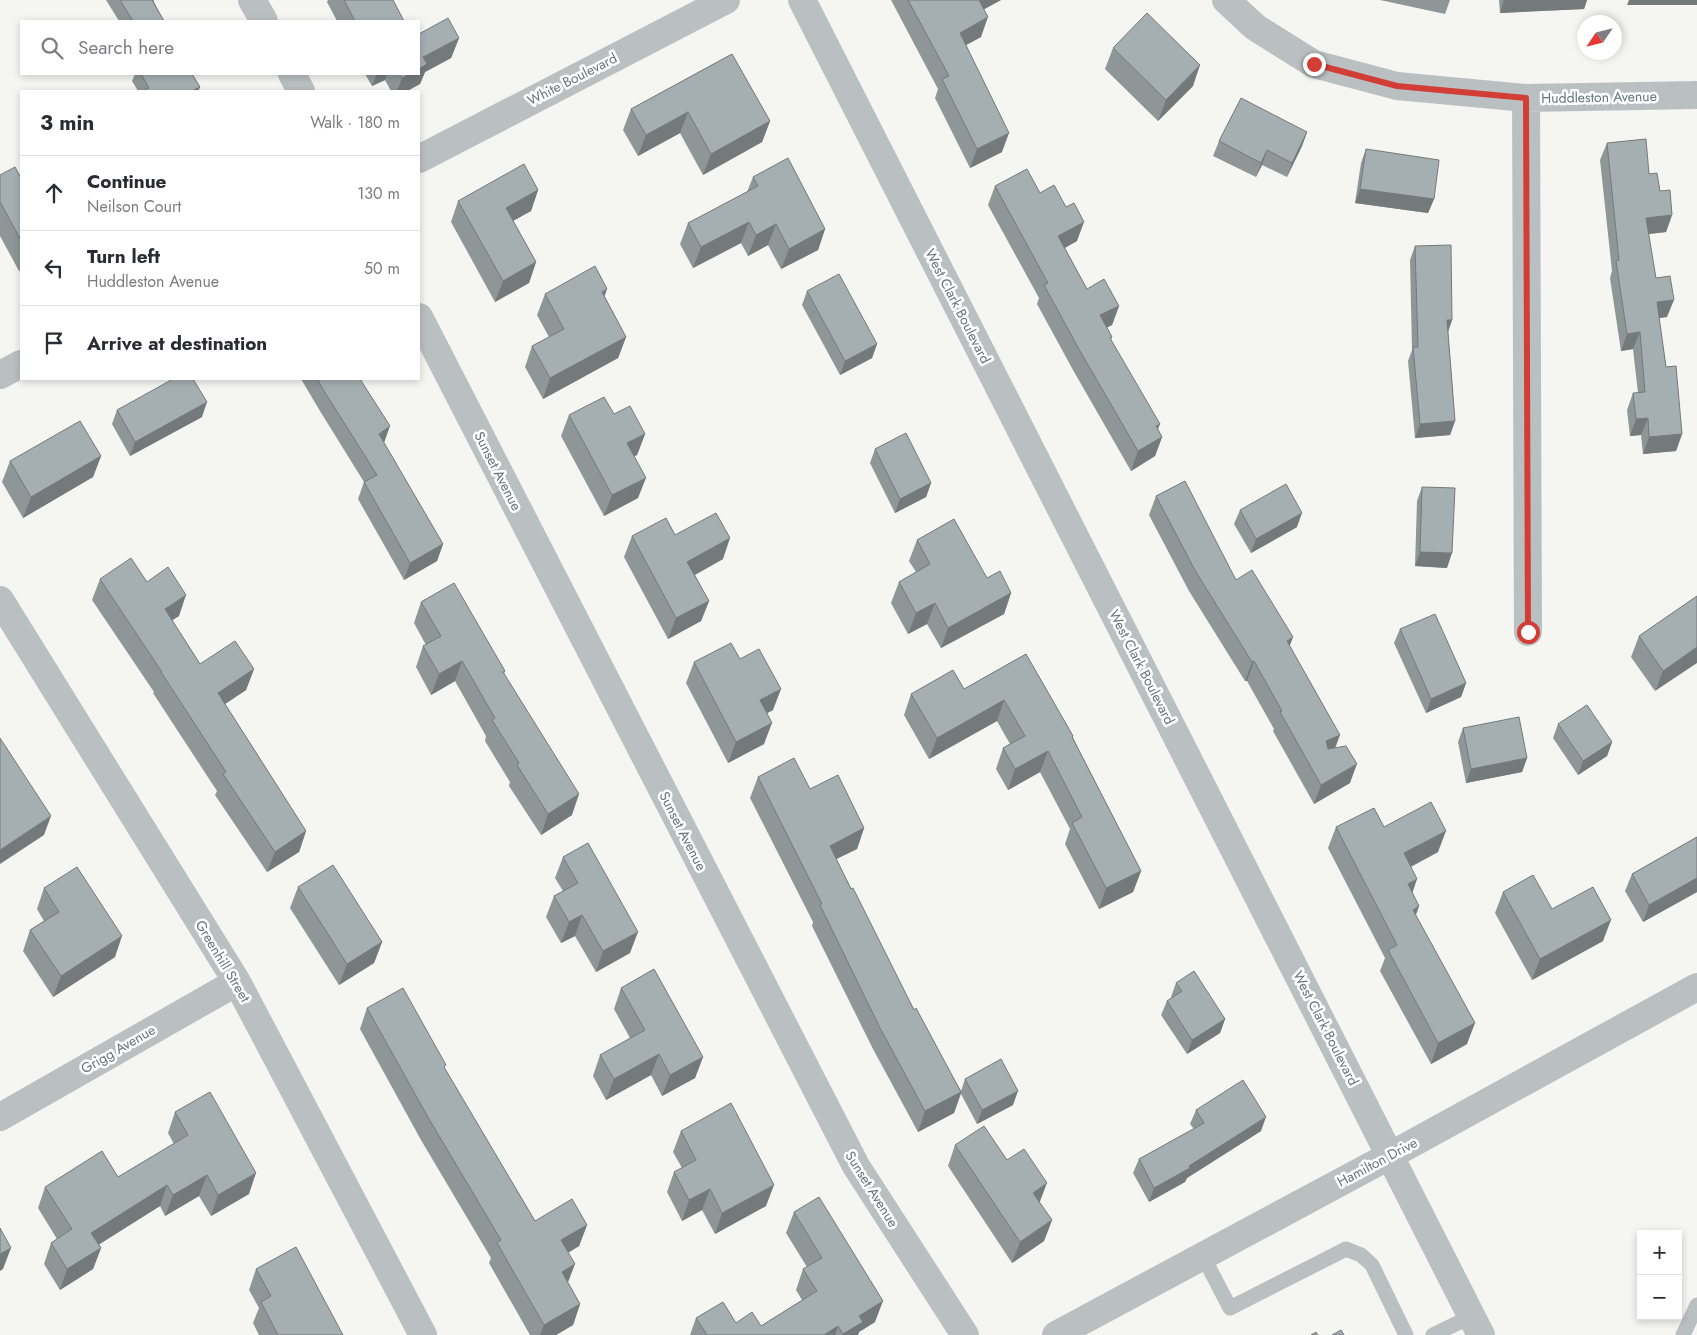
<!DOCTYPE html>
<meta charset="utf-8">
<style>
body{margin:0;font-family:Jost,sans-serif;background:#f2f2f3;color:#2b2b33}
.controls{position:absolute;right:15px;bottom:15px;display:grid;overflow:hidden;border-radius:0px;box-shadow:0 2px 8px #0003}
.controls button{width:45px;height:45px;display:grid;place-items:center;padding:0;border:0;border-bottom:1px solid #e1e1e2;background:#fff;color:#2b2b33;font:25px sans-serif}
.compass{position:absolute;left:1577px;top:15px;width:45px;height:45px;border-radius:50%;background:#fff;box-shadow:0 2px 8px #0003;rotate:235deg}
.stop{position:absolute;width:15px;height:15px;margin:-11px;border:4px solid #d23d36;border-radius:50%;background:#fff}
.stop.end{background:#d23d36;border-color:#fff;box-shadow:0 1px 5px #0008}
.list{margin:0;padding:0;list-style:none}
h2{display:flex;justify-content:space-between;align-items:center;height:65px;margin:0;padding:0 20px;font-size:21px}
h2 small{font-size:16px;font-weight:400;color:#7c7c81}
.list li{display:grid;grid-template-columns:32px 1fr auto;gap:15px;align-items:center;box-sizing:border-box;height:75px;padding:0 20px;border-top:1px solid #e1e1e2}
.list b{display:block;font-size:19px;white-space:nowrap}
.list p{margin:0;font-size:16px;white-space:nowrap;color:#7c7c81}
.list em{font-size:16px;font-style:normal;color:#7c7c81}
.icon{flex:none;width:28px;height:28px;fill:none;stroke:currentColor;stroke-width:2;stroke-linecap:round;stroke-linejoin:round}
.map{position:relative;flex:none;width:1697px;height:1335px;overflow:hidden}
.search{position:absolute;background:#fff;box-shadow:0 2px 8px #0003;left:20px;top:20px;width:400px;height:55px;display:flex;align-items:center;gap:12px;box-sizing:border-box;padding:0 18px;border-radius:0px;color:#7c7c81;font-size:19px}
.panel{position:absolute;background:#fff;box-shadow:0 2px 8px #0003;left:20px;top:90px;width:400px;height:290px;border-radius:0px}
.map>svg:first-child{display:block}
.lines{fill:none;stroke-linecap:round;stroke-linejoin:round}
.service{stroke:#bac0c2;stroke-width:15}
.minor{stroke:#bac0c2;stroke-width:28}
.tertiary{stroke:#bac0c2;stroke-width:28}
.wall{fill:#8e9698}
.shaded-wall{fill:#747a7c}
.building{fill:#a5aeb1;stroke:#747a7c}
.route{stroke:#d23d36;stroke-width:6}
.labels{text-anchor:middle;dominant-baseline:central;stroke-width:5;stroke-linejoin:round;paint-order:stroke}
.street-label{font-size:14px;fill:#63757b;stroke:#fff}
</style>
<div class="map">
<svg width="1697" height="1335" viewBox="0 0 1697 1335">
<rect width="100%" height="100%" fill="#f5f5f2"/>
<g class="lines">
<!-- service -->
<path class="service" d="M1203 1256 1230 1308 1346 1249 1361 1255 1372 1265 1406 1335
M1433 1335 1472 1316
M1683 1335 1697 1305"/>
<!-- minor -->
<path class="minor" d="M252 0 264 21
M1226 0 1255 27 1314 64 1397 86 1526 98 1697 95
M292 74 301 91
M1526 98 1528 632
M419 159 726 0
M419 317 856 1166 965 1335
M0 375 21 364
M0 600 237 982 423 1335
M0 1117 237 982
M1056 1335 1391 1155 1697 987"/>
<!-- tertiary -->
<path class="tertiary" d="M802 0 1481 1335"/>
</g>
<!-- wall -->
<path class="wall" d="M106 0H154V2L164 21H119Z
M328 0H393L404 21H337L327 2Z
M891 0H1001L984 9 981 37 966 45 1002 152 970 168 935 98 938 89Z
M1380 0H1450L1445 14Z
M1499 0H1587L1584 9 1500 13Z
M459 38 451 58 425 72 420 84 407 91H391L385 80 372 86 365 74H419Z
M1113 48 1193 86 1158 121 1105 69Z
M732 54 770 121 762 142 703 175 680 133 638 156 623 130 631 109Z
M135 74H192L200 87 198 91H138L132 81Z
M1307 132 1302 146 1287 177 1262 165 1256 177 1213 156 1219 141Z
M1607 143 1649 174 1660 191 1672 215 1666 232 1648 234 1656 278 1667 317 1659 318 1666 367 1682 434 1676 451 1643 454 1641 435 1630 436 1627 410 1633 393H1638L1633 349 1621 351 1610 278 1612 271 1600 160Z
M1366 149 1434 199 1428 213 1355 203 1361 163Z
M0 175 21 178V270L19 271 0 236Z
M753 177 825 229 818 250 781 269 768 245 748 256 741 243 693 268 680 244 688 223 747 192Z
M995 186 1040 193 1077 241 1065 248 1087 289 1119 306 1112 325 1107 327 1112 337 1111 340 1162 437 1155 456 1131 471 1073 370 1037 304 1039 298 988 205Z
M538 190 531 211 513 221 536 262 529 283 495 302 451 222 458 201Z
M1415 246 1452 320 1448 332 1455 421 1450 435 1415 438 1408 361 1412 350 1410 260Z
M807 291 877 344 872 358 840 375 802 305Z
M545 294 605 297 626 337 618 358 543 399 525 367 532 346 549 337 537 315Z
M301 379H360L384 443 443 544 437 561 404 580 358 499 364 482 320 411Z
M117 410 202 417 130 456 112 424Z
M614 414 645 434 637 455 634 456 638 498 604 516 561 436 569 415Z
M875 449 931 483 926 497 895 513 870 463Z
M101 456 93 477 23 518 2 482 10 461Z
M1422 487 1447 568 1415 566 1417 501Z
M1156 496 1236 580 1335 748 1350 783 1314 804 1273 731 1274 729 1247 681H1245L1189 591 1149 515Z
M1240 510 1297 527 1251 553 1234 524Z
M675 535 723 559 695 575 709 601 701 621 668 639 624 557 632 536Z
M917 540 1011 593 1004 614 941 648 927 624 908 634 891 603 899 582 916 572 909 561Z
M100 579 147 582 179 616 172 620 200 664 254 669 246 690 225 704 306 831 299 852 267 872 215 795 217 791 153 693 154 692 92 600Z
M1697 596 1655 691 1631 657 1639 636Z
M421 602 505 671 504 674 572 815 541 835 509 786 510 782 485 741 486 736 455 681 431 695 416 667 423 646 426 645 414 623Z
M1400 629 1466 683 1461 697 1426 713 1394 643Z
M1026 654 1073 736V738L1141 871 1133 892 1099 909 1065 844 1070 829 1040 772 1008 790 996 769 1003 748 1010 744 997 721 929 759 904 715 911 694 964 689Z
M740 659 773 710 767 713 764 744 728 763 686 683 694 662Z
M1558 724 1612 742 1607 756 1578 775 1553 738Z
M1463 728 1527 758 1522 772 1466 783 1458 742Z
M758 777 810 789 864 828 857 849 836 859 914 1010 961 1091 965 1079 1013 1105 977 1124 961 1094 954 1113 918 1132 873 1049 812 926 813 922 750 798Z
M1336 827H1384L1438 852 1411 867 1412 893 1419 906 1416 915 1467 1044 1431 1064 1380 971 1385 958 1328 848Z
M1697 837V892L1643 922 1625 891 1632 874Z
M563 857 630 953 596 972 575 936 561 943 546 917 554 896 563 891 555 878Z
M298 887 382 942 374 963 339 985 290 908Z
M44 888 115 957 53 997 23 951 30 930 44 921 37 909Z
M1503 892 1552 909 1603 941 1532 980 1495 913Z
M1176 983 1225 1019 1220 1033 1187 1054 1161 1015 1167 1001 1171 998V997Z
M621 988 703 1057 695 1078 662 1096 651 1075 606 1100 593 1076 600 1055 630 1038 614 1009Z
M367 1008 445 1069 535 1221 587 1225 579 1246 568 1253V1283L580 1304 573 1325 556 1335H530L489 1263 491 1258 421 1140 360 1029Z
M1196 1110 1261 1131 1187 1178 1185 1182 1149 1202 1133 1173 1139 1159 1194 1129 1190 1124Z
M175 1112 249 1194 211 1216 199 1196 165 1216 160 1206 99 1244 101 1248 93 1269 60 1290 44 1264 51 1243 57 1239 38 1208 45 1187 118 1177 174 1144 168 1133Z
M681 1131 766 1206 715 1234 702 1210 682 1221 667 1192 674 1172 682 1168 673 1152Z
M955 1145 1007 1160 1040 1203 1052 1220 1044 1241 1012 1263 948 1166Z
M794 1212 875 1322 859 1332 858 1335H690L696 1318 761 1326 802 1300 796 1290 803 1269 807 1267 786 1233Z
M256 1269 343 1335H259L253 1323 259 1308 249 1290Z"/>
<!-- shaded-wall -->
<path class="shaded-wall" d="M976 0H1001L970 17Z
M1504 0H1587L1584 9 1500 13Z
M1629 0H1697V5H1627Z
M988 17 981 37 953 52 960 33Z
M459 38 451 58 425 72 420 84 407 91H397L402 78 410 74H419V69L423 57Z
M1200 65 1193 86 1158 121 1166 100Z
M377 74H387L385 80 372 86Z
M200 87 198 91H192Z
M688 112 680 133 638 156 646 135Z
M770 121 762 142 703 175 711 154Z
M1307 132 1302 146 1287 177 1292 163Z
M1009 133 1002 152 970 168 977 149Z
M1267 150 1262 165 1256 177 1261 163Z
M1360 189 1434 199 1428 213 1355 203Z
M538 190 531 211 498 229 506 208Z
M1672 215 1666 232 1640 235 1646 218Z
M749 222 741 243 693 268 701 247Z
M1084 222 1077 241 1051 255 1058 236Z
M776 224 768 245 748 256 756 235Z
M825 229 818 250 781 269 789 249Z
M536 262 529 283 495 302 503 281Z
M607 289 600 310 602 292Z
M1674 300 1667 317 1651 319 1657 302Z
M1119 306 1112 325 1093 335 1100 315Z
M1447 320H1452L1447 334Z
M1640 332 1633 349 1621 351 1627 334Z
M626 337 618 358 543 399 550 378Z
M877 344 872 358 840 375 845 361Z
M207 402 202 417 130 456 135 442Z
M1648 418 1641 435 1630 436 1636 419Z
M1455 421 1450 435 1415 438 1420 424Z
M1160 424 1153 442 1162 437 1155 456 1131 471 1138 451 1156 426Z
M390 426 384 443 379 434Z
M645 434 637 455 620 464 627 443Z
M1682 434 1676 451 1643 454 1649 437Z
M101 456 93 477 23 518 31 497Z
M646 478 638 498 604 516 612 495Z
M931 483 926 497 895 513 900 499Z
M1302 513 1297 527 1251 553 1256 539Z
M730 538 723 559 680 583 687 562Z
M443 544 437 561 404 580 410 563Z
M1420 552 1452 553 1447 568 1415 566Z
M1011 593 1004 614 941 648 948 628Z
M186 595 179 616 157 630 165 609Z
M709 601 701 621 668 639 676 618Z
M935 603 927 624 908 634 916 613Z
M1293 637 1286 656 1287 641Z
M1697 647V663L1655 691 1663 671Z
M462 661 455 681 431 695 439 674Z
M1254 661 1247 681H1245L1252 662Z
M254 669 246 690 210 714 218 693Z
M1466 683 1461 697 1426 713 1431 699Z
M781 689 773 710 752 721 760 700Z
M1004 700 997 721 929 759 937 738Z
M772 723 764 744 728 763 736 742Z
M1340 735 1333 754 1319 760 1326 741Z
M1612 742 1607 756 1578 775 1583 761Z
M1048 751 1040 772 1008 790 1015 769Z
M1527 758 1522 772 1466 783 1471 769Z
M1357 764 1350 783 1314 804 1321 785Z
M579 794 572 815 541 835 548 814Z
M51 816 44 835 0 864V850Z
M864 828 857 849 822 866 830 846Z
M306 831 299 852 267 872 275 852Z
M1446 831 1438 852 1396 874 1404 853Z
M1141 871 1133 892 1099 909 1106 888Z
M1697 878V892L1643 922 1649 905Z
M1417 879 1410 900 1408 884Z
M1419 906 1411 927 1413 910Z
M582 915 575 936 561 943 569 922Z
M1611 920 1603 941 1532 980 1540 959Z
M638 932 630 953 596 972 603 951Z
M122 936 115 957 53 997 61 976Z
M382 942 374 963 339 985 347 964Z
M1225 1019 1220 1033 1187 1054 1192 1040Z
M1475 1023 1467 1044 1431 1064 1438 1043Z
M659 1054 651 1075 606 1100 614 1079Z
M703 1057 695 1078 662 1096 670 1075Z
M1018 1091 1013 1105 977 1124 982 1110Z
M961 1092 954 1113 918 1132 925 1111Z
M1266 1117 1261 1131 1187 1178 1185 1182 1149 1202 1154 1188Z
M256 1173 249 1194 211 1216 218 1195Z
M207 1175 199 1196 165 1216 173 1195Z
M1047 1183 1039 1204 1033 1193Z
M167 1185 160 1206 84 1254 91 1233Z
M774 1185 766 1206 715 1234 722 1213Z
M710 1189 702 1210 682 1221 689 1200Z
M1052 1220 1044 1241 1012 1263 1020 1242Z
M587 1225 579 1246 554 1261 561 1240Z
M11 1248 3 1269 0 1271V1254Z
M101 1248 93 1269 60 1290 67 1269Z
M575 1264 567 1285 562 1272Z
M883 1301 875 1322 859 1332 858 1335H843L859 1316Z
M580 1304 573 1325 556 1335H540L544 1325Z
M838 1326 835 1335H824Z"/>
<!-- building -->
<path class="building" d="M120 0H152L164 21H133Z
M344 0H393L404 21H355Z
M908 0H979L988 17 960 33 1009 133 977 149 942 79 949 76Z
M1147 13 1200 65 1166 100 1113 48Z
M448 18 459 38 423 57 427 64 419 69V34Z
M732 54 770 121 711 154 688 112 646 135 631 109Z
M141 74H192L200 87 192 91H144V90L149 88Z
M399 74H410L402 78Z
M1241 98 1307 132 1292 163 1267 150 1261 163 1219 141Z
M1646 139 1649 174 1657 173 1660 191 1670 190 1672 215 1646 218 1656 278 1670 276 1674 300 1657 302 1666 367 1676 366 1682 434 1649 437 1648 418 1636 419 1633 393 1645 392 1640 332 1627 334 1616 261 1619 260 1607 143Z
M1366 149 1439 160 1434 199 1360 189Z
M788 158 825 229 789 249 776 224 756 235 749 222 701 247 688 223 758 186 753 177Z
M524 164 538 190 506 208 536 262 503 281 458 201Z
M15 167 21 178V240L0 202V175Z
M1027 169 1040 193 1054 185 1066 207 1074 203 1084 222 1058 236 1087 289 1104 279 1119 306 1100 315 1112 337 1110 338 1160 424 1156 426 1162 437 1138 451 1080 351 1044 285 1048 283 995 186Z
M1451 245 1452 320H1447L1455 421 1420 424 1413 347H1418L1415 246Z
M595 266 607 289 602 292 626 337 550 378 532 346 564 329 545 294Z
M839 274 877 344 845 361 807 291Z
M173 379H193L207 402 135 442 117 410Z
M317 379H360L390 426 379 434 443 544 410 563 364 482 377 475 326 394Z
M604 397 614 414 630 406 645 434 627 443 646 478 612 495 569 415Z
M80 421 101 456 31 497 10 461Z
M906 433 931 483 900 499 875 449Z
M1185 481 1236 580 1252 570 1293 637 1287 641 1340 735 1326 741 1328 749 1346 746 1357 764 1321 785 1280 712 1282 711 1254 661 1252 662 1196 572 1156 496Z
M1286 484 1302 513 1256 539 1240 510Z
M1422 487 1455 488 1452 553 1420 552Z
M716 513 730 538 687 562 709 601 676 618 632 536 666 518 675 535Z
M954 519 987 578 1000 571 1011 593 948 628 935 603 916 613 899 582 930 564 917 540Z
M131 558 147 582 168 567 186 595 165 609 200 664 235 641 254 669 218 693 306 831 275 852 223 774 226 772 161 672H162L100 579Z
M454 583 505 671 503 672 579 794 548 814 517 765 519 763 492 720 495 718 462 661 439 674 423 646 441 636 421 602Z
M1697 596V647L1663 671 1639 636Z
M1435 614 1466 683 1431 699 1400 629Z
M731 643 740 659 759 649 781 689 760 700 772 723 736 742 694 662Z
M1026 654 1073 736 1072 737 1141 871 1106 888 1072 823 1082 817 1048 751 1015 769 1003 748 1025 736 1004 700 937 738 911 694 953 670 964 689Z
M1587 705 1612 742 1583 761 1558 724Z
M1519 717 1527 758 1471 769 1463 728Z
M0 738 51 816 0 850Z
M794 758 810 789 838 775 864 828 830 846 851 889 853 888 914 1010 916 1008 961 1092 925 1111 880 1028 820 905 822 904 758 777Z
M1431 802 1446 831 1404 853 1417 879 1408 884 1419 906 1413 910 1475 1023 1438 1043 1388 950 1397 945 1336 827 1374 808 1384 827Z
M1697 837V878L1649 905 1632 874Z
M588 843 638 932 603 951 582 915 569 922 554 896 578 883 563 857Z
M333 865 382 942 347 964 298 887Z
M77 867 122 936 61 976 30 930 59 912 44 888Z
M1533 875 1552 909 1593 887 1611 920 1540 959 1503 892Z
M654 969 703 1057 670 1075 659 1054 614 1079 600 1055 645 1030 621 988Z
M1194 971 1225 1019 1192 1040 1167 1001 1182 991 1176 983Z
M403 988 446 1065 444 1067 535 1221 572 1199 587 1225 561 1240 575 1264 562 1272 580 1304 544 1325 497 1243 501 1240 429 1119 367 1008Z
M1001 1059 1018 1091 982 1110 965 1079Z
M1243 1080 1266 1117 1189 1166 1190 1168 1154 1188 1139 1159 1204 1123 1196 1110Z
M210 1092 256 1173 218 1195 207 1175 173 1195 167 1185 91 1233 101 1248 67 1269 51 1243 72 1229 45 1187 102 1151 118 1177 188 1135 175 1112Z
M731 1103 774 1185 722 1213 710 1189 689 1200 674 1172 696 1160 681 1131Z
M984 1126 1007 1160 1024 1149 1047 1183 1033 1193 1052 1220 1020 1242 955 1145Z
M819 1197 883 1301 859 1316 863 1322 843 1334 838 1326 824 1335H707L696 1318 723 1302 736 1323 752 1312 761 1326 817 1291 803 1269 822 1258 794 1212Z
M0 1228 11 1248 0 1254Z
M296 1247 343 1335H278L261 1302 271 1296 256 1269Z
M1341 1330 1344 1335H1332Z
M1316 1332 1318 1335H1311Z"/>
<g class="lines">
<!-- route -->
<path class="route" d="M1314 64 1397 86 1526 98 1528 632"/>
</g>
<g class="labels">
<!-- street labels -->
<g class="street-label">
<text transform="translate(572 79) rotate(-27)">White Boulevard</text>
<text transform="translate(1599 97) rotate(-1)">Huddleston Avenue</text>
<text transform="translate(958 306) rotate(63)">West Clark Boulevard</text>
<text transform="translate(498 471) rotate(63)">Sunset Avenue</text>
<text transform="translate(1142 667) rotate(63)">West Clark Boulevard</text>
<text transform="translate(683 831) rotate(63)">Sunset Avenue</text>
<text transform="translate(223 961) rotate(59)">Greenhill Street</text>
<text transform="translate(1326 1028) rotate(63)">West Clark Boulevard</text>
<text transform="translate(118 1049) rotate(-30)">Grigg Avenue</text>
<text transform="translate(1377 1162) rotate(-28)">Hamilton Drive</text>
<text transform="translate(872 1189) rotate(58)">Sunset Avenue</text>
</g>
</g>
</svg>
<div class="controls">
<button>+</button>
<button>−</button>
</div>
<svg class="compass" viewBox="-18 -18 36 36"><path d="M0-13l5 13h-10z" fill="#e53935"/><path d="M0 13l5-13h-10z" fill="#7c7c81"/></svg>
<div class="stop" style="left:1528px;top:632px"></div>
<div class="stop end" style="left:1314px;top:64px"></div>
<div class="search"><svg class="icon" aria-label="search" viewBox="0 0 24 24"><circle cx="10" cy="10" r="6"/><path d="M15 15l6 6"/></svg>Search here</div>
<section class="panel">
<h2>3 min<small>Walk · 180 m</small></h2>
<ul class="list">
<li><svg class="icon" aria-label="ahead" viewBox="0 0 24 24"><path d="M12 20V5M6 11l6-6 6 6"/></svg><div><b>Continue</b><p>Neilson Court</p></div><em>130 m</em></li>
<li><svg class="icon" aria-label="left" viewBox="0 0 24 24"><path d="M17 20v-9H6M10 6l-5 5 5 5"/></svg><div><b>Turn left</b><p>Huddleston Avenue</p></div><em>50 m</em></li>
<li><svg class="icon" aria-label="arrive" viewBox="0 0 24 24"><path d="M6 21V4h12l-3 4 3 4H6"/></svg><div><b>Arrive at destination</b></div></li>
</ul>
</section>
</div>
